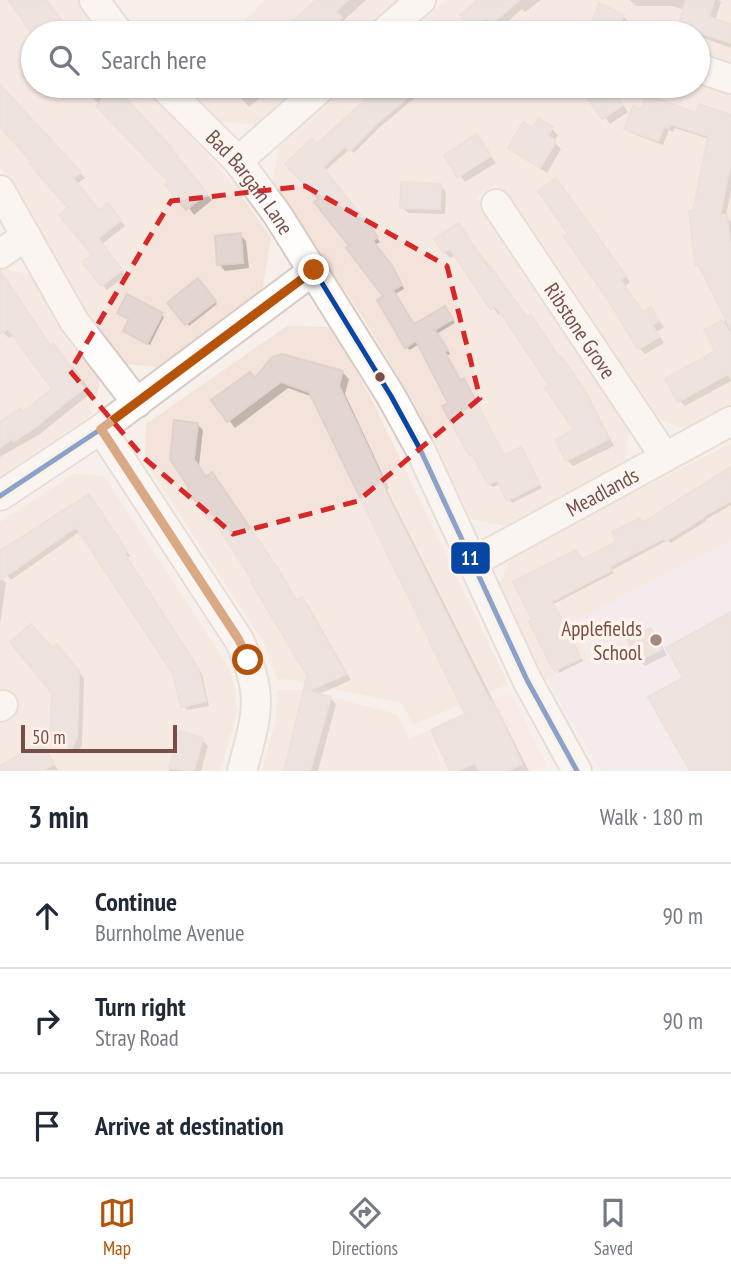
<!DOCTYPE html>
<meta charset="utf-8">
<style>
body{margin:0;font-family:"PT Sans Narrow",sans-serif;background:#f2f2f3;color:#1f2937}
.scale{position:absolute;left:21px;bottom:18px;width:156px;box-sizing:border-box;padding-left:7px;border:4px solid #765048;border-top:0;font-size:19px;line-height:24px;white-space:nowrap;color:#765048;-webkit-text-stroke:5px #fff3eb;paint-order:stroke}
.stop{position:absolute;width:21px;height:21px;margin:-16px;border:5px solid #b45309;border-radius:50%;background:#fff}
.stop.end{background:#b45309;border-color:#fff;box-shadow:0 2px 7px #0008}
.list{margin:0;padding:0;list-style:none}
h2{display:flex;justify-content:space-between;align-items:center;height:91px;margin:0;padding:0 28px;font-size:30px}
h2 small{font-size:23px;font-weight:400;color:#747a83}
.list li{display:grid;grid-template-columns:46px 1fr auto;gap:21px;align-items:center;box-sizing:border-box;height:105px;padding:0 28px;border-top:2px solid #e0e1e3}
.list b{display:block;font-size:26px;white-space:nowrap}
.list p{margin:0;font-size:23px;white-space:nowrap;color:#747a83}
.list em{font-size:23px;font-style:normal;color:#747a83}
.icon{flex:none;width:38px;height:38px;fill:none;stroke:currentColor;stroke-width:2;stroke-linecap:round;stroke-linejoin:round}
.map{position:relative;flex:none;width:731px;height:771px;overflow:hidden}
.search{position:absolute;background:#fff;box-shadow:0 2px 5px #0004;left:21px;right:21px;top:21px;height:77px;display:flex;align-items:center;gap:18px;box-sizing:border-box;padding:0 24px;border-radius:38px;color:#747a83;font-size:26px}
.sheet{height:406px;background:#fff}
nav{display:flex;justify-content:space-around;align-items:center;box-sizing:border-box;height:98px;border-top:2px solid #e0e1e3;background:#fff;font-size:19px;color:#747a83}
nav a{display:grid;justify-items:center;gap:4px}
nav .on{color:#b45309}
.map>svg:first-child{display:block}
.residential{fill:#f3e3da}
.commercial{fill:#fbe4e0}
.education{fill:#f0e7f2}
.shadow{fill:#0003}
.building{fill:#e3d5d1;stroke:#e0d1cc;stroke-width:2}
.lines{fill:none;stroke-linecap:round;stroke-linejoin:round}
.minor-casing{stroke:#d6cbc6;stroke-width:32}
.minor{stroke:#fefdfc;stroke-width:28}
.bus-1-casing{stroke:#fff3eb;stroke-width:10}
.bus-1{stroke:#0646a5;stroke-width:5}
.route{stroke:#b45309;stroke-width:9}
.marked{fill:none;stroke:#d62828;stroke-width:5;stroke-dasharray:14 9;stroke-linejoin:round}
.bus-dot{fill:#765048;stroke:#fff3eb;stroke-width:2.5}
.poi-dot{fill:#a38881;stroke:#fff3eb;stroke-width:2.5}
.labels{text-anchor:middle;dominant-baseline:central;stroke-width:7;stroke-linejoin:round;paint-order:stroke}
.street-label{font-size:21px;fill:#765048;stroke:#fff3eb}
.poi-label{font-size:21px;fill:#765048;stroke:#fff3eb;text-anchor:end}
.line-badge{stroke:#fff3eb;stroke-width:2.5}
.badge-label{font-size:19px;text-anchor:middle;font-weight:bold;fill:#fff}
</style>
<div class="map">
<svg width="731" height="771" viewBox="0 0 731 771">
<rect width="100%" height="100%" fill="#f7efea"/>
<!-- residential -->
<path class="residential" d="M0 0H80L103 33H33V86H143L231 181 271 238 262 292 161 367 123 364 87 317 0 167Z
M265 0H397L359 33H233Z
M446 0H731V67L698 56V33H408Z
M698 81 731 92V406L688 429 653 418 496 184 477 197 630 420 625 462 504 526 471 519 414 403 364 319 272 184 279 147 348 86H698Z
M182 86H299L255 124 220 122 191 90 179 89Z
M0 268 31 275 65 334 100 381 92 414 0 476Z
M287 326 331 327 369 394 508 684 413 725 402 703 287 679 277 680 265 645 145 461 146 424Z
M731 443V541L571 623 590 658 546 679 535 675 497 590 512 555Z
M75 473 105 477 228 666 234 685 237 713 220 771H0V724L3 722 0 717V522Z
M277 690H304L397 714 409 739 428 731 444 771H262L276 721Z"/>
<!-- commercial -->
<path class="commercial" d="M510 692 547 766 532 771H444L428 731Z"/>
<!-- education -->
<path class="education" d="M731 541V771H601L546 679 589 658 571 623Z"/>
<!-- shadow -->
<path class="shadow" d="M319 0H366L343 21 346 24 336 33H278L288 24 291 26Z
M481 0H541L525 12 522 9 500 28 493 23 479 33 463 16Z
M630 0H719L721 2 715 21 731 26V48L698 36V33L686 31 680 26 685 10 672 6H636Z
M600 6 623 16 629 22 624 33H589Z
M0 86 85 178 77 184 99 212 113 210 125 226 102 244 126 276 107 290 102 285 94 255 70 208 0 122Z
M82 86H111L177 155 212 200 194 215 171 182Z
M230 86H273L249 107Z
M383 86H429L380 127 354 153 350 149 325 171 380 242 375 245 396 273 404 289 395 294 415 326 448 312 455 323 438 333 450 354 447 356 461 382 467 384 505 457 521 449 542 488 512 503 500 484 493 487 489 484 471 454 450 404 419 344 410 350 406 347 385 297 320 199 318 146Z
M583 86H610L628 112 610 124 582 87Z
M697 115 731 117V190L726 216 731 222V381L685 406 680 401 718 352 706 331 728 319 702 269 697 264 694 212 709 139 675 128 673 132 669 130 663 145 631 133 626 128Z
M552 129 558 135 554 142 561 149 547 173 510 148 533 130Z
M477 137 496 163 465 182 446 156Z
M556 180 630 282 625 286 644 313 650 309 664 327 657 332 658 334 638 347 570 234Z
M440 186 446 192 445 214 408 213 402 207Z
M459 225 528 319 531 317 537 323 560 359 567 364 588 395 614 446 573 466 567 460 577 431 552 386 502 312 499 315 493 308 456 255 450 258 444 252Z
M240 235 246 241 249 268 225 271 219 264Z
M197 281 217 304 189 326 170 303Z
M10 288 52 347 59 352 91 393 40 434 0 457V424L24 414 54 389 14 335 9 338 0 330V295Z
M162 315 164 317 150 345 125 331Z
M660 337 664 343 645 354 640 349Z
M342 372 349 379 345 394 389 488 387 490 529 771H452L468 715 313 397 288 388 235 428 214 401 255 380Z
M197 424 203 430 199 466 207 478 212 475 218 480 282 574 297 601 302 599 308 605 351 680 317 695 330 698 336 704 318 771H286L309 675 256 581 218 524 216 525 210 519 171 459Z
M731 468V505L705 520 706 521 671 543 668 540 612 570 614 573 554 604 583 661 559 673 531 621 576 552 583 562 619 542 639 520 643 524Z
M89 496 130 556 127 558 202 674 209 706 187 710 183 706 175 674 81 531 11 580 0 566V554Z
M0 577 6 583 0 624Z
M651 630 657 636 667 655 645 666 639 660Z
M52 650 62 652 84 678 82 744 78 753 58 742 52 736 54 692Z
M180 734 202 740 208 746 201 771H169Z
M42 744 58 770 0 771V768Z"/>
<!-- building -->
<path class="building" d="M8 0H46L71 33H32Z
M316 0H348L336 11 342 18 326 33H280Z
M478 0H519L493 23 486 18 472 29 460 15Z
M686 0H714L709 17 731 24V43L678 26Z
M599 3 624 15 616 33H587Z
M0 85 81 172 73 178 99 210 108 203 121 220 98 238 122 270 101 286 82 262 92 255 59 215 68 208 29 163 31 161 0 127Z
M380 86H421L377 123 350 151 345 146 323 167 378 237 373 241 393 267 402 285 393 290 414 324 445 306 453 319 435 330 448 350 445 352 460 380 464 378 504 455 521 447 540 484 507 501 497 480 488 485 472 454 469 455 442 406 448 403 416 341 405 348 377 300 383 296 346 248 349 246 314 202 318 199 285 164 312 138 317 144Z
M579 86H610L623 105 602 119Z
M115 87 172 148 171 149 207 193 186 210 165 185 168 181 96 106Z
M647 95 696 113 699 104 731 115V162L720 215H727L731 253V329L698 264 695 265 689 211H693L708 136 670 124 668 128 664 126 658 141 624 129 633 106 641 109Z
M538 118 553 127 548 136 556 141 540 168 508 148 523 122 533 128Z
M477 134 491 156 457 177 444 155Z
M556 178 626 276 620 279 643 312 651 307 659 321 652 325 659 336 638 349 608 300 564 237 568 234 538 191Z
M401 182 441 184 440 209 400 208Z
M459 223 488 268 490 266 527 317 531 315 559 357 561 356 582 386 609 439 566 461 555 440 574 430 545 388 549 385 496 306 491 310 450 249 443 253 434 239Z
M241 233 243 263 217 265 215 236Z
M0 271 50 345 53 343 86 386 34 428 14 441 12 439 0 447V422L21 408 23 412 52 389 8 329 0 334Z
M198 278 216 301 185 325 167 303Z
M127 294 163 313 147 344 123 331 129 319 117 313Z
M722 320 731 335V379L728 374 678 402 665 379 715 351 704 330Z
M282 354 343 371 339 386 384 481 381 483 490 702 493 701 522 764 507 771H479L475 763 457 771H450L431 730 465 714 309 392 281 382 227 422 211 400 250 372 255 378 272 357Z
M174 420 198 423 194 459 206 477 212 472 276 566 296 600 302 597 346 674 308 691 331 697 310 771H284L307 676 251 582 253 581 212 518 209 521 187 490 189 488 170 459Z
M731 467V501L703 516 704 517 666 541 664 538 610 566 612 570 552 601 581 658 554 671 529 621 532 619 513 582 576 550 582 560 616 542 612 532 640 518 642 523Z
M89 494 127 551 124 553 198 668 206 701 181 707 173 674 76 527 0 580V551Z
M731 612V771H690L648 697 683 678 666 648Z
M31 624 52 648 57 644 79 671 77 738 72 748 50 737 52 693 10 642Z
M651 628 662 649 638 661 627 639Z
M179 731 203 738 194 771 169 768Z
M42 742 54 764 41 771H0V766Z"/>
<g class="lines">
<!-- minor casing -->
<g class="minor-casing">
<g id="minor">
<path d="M94 0 119 33"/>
<path d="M383 33 421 0"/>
<path d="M698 68 731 79"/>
<path id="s1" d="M163 86 238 161 277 214 391 396 420 449 527 680 577 771"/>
<path d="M238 161 323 86"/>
<path d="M0 190 74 321 137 403"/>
<path id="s2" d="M496 204 665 457"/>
<path d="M0 254 26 236"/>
<path d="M101 429 239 640C265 696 257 714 242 771"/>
<path d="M0 496 101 429 314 270"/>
<path id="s3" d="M473 562 731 421"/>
<path d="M0 707 3 705"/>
</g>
</g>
<!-- minor -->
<use href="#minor" class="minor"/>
<!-- bus-1 casing -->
<g class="bus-1-casing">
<path id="bus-1" d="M0 496 101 429 314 270 391 396 420 449 527 680 577 771"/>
</g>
<!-- bus-1 -->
<use href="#bus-1" class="bus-1"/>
</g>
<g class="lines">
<!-- route -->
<path class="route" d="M248 660 239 640 101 429 314 270"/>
</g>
<!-- marked area -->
<path d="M0 0H731V771H0ZM305 186 447 266 480 398 358 501 233 534 144 458 70 371 171 201Z" fill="#f7efea" fill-opacity=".55" fill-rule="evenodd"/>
<path class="marked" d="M305 186 447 266 480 398 358 501 233 534 144 458 70 371 171 201Z"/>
<!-- markers -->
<circle class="bus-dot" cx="380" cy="377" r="6"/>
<circle class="poi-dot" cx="656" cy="640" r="7"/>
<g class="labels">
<!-- street labels -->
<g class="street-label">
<text stroke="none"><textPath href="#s1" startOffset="130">Bad Bargain Lane</textPath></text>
<text stroke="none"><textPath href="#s2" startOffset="152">Ribstone Grove</textPath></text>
<text stroke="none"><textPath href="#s3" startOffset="147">Meadlands</textPath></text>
</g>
<!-- poi labels -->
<g class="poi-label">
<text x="642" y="628">Applefields<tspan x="642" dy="24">School</tspan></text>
</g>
</g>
<rect class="line-badge" x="450" y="541" width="41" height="34" rx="7" fill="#0646a5"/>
<g class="badge-label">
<text x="470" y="565">11</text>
</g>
</svg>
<div class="scale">50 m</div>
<div class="stop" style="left:248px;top:660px"></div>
<div class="stop end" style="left:314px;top:270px"></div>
<div class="search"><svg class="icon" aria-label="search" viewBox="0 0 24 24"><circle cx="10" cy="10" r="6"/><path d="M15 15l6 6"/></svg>Search here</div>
</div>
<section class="sheet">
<h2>3 min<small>Walk · 180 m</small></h2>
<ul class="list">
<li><svg class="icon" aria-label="ahead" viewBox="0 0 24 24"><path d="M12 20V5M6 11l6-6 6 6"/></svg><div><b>Continue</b><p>Burnholme Avenue</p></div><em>90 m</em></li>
<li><svg class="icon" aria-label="right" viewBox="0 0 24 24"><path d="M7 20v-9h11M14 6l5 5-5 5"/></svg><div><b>Turn right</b><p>Stray Road</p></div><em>90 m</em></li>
<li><svg class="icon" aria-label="arrive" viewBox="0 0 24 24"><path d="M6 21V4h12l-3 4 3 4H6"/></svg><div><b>Arrive at destination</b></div></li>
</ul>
</section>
<nav>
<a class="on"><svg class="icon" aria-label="map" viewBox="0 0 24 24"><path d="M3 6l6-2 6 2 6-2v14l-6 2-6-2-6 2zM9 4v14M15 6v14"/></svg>Map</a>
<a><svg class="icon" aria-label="directions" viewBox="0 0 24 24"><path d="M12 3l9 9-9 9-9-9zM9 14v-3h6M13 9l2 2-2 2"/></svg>Directions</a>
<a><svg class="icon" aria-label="saved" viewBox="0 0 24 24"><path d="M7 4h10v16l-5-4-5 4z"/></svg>Saved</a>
</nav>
